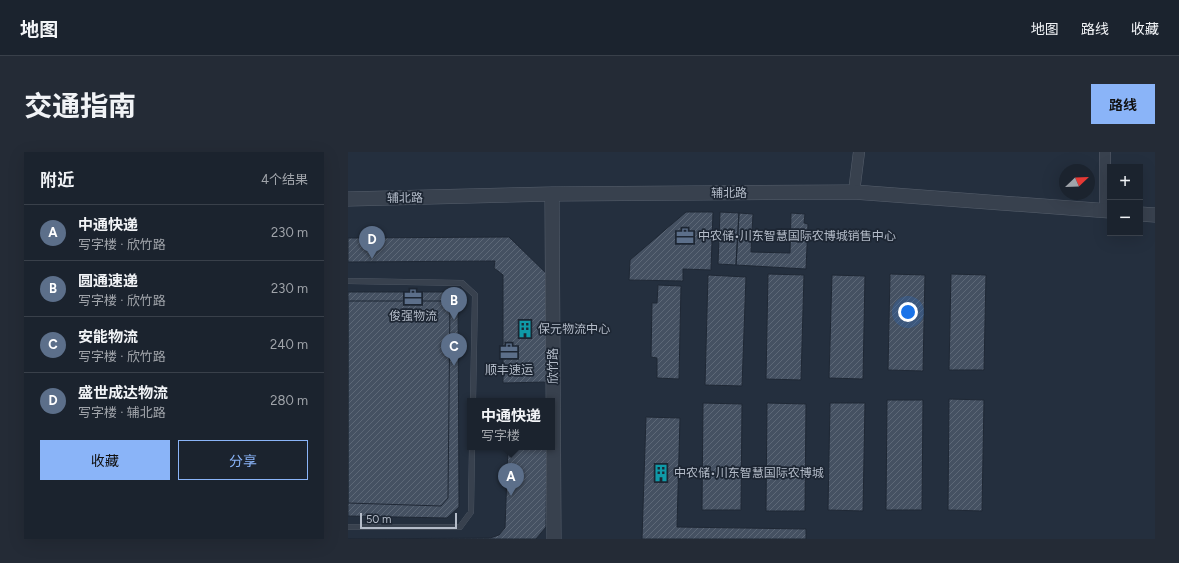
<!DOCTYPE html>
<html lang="zh">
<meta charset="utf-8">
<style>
body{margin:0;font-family:Figtree,"Noto Sans SC",sans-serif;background:#242b36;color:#f1f3f6}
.controls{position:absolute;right:12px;top:12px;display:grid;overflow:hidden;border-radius:0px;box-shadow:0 4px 16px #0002}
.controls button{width:36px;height:36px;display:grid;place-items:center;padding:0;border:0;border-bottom:1px solid #39404a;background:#1b232e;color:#f1f3f6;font:20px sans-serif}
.compass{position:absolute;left:711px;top:12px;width:36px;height:36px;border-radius:50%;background:#1b232e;box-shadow:0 4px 16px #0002;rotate:67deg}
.scale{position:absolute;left:12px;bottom:10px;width:97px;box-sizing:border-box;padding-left:4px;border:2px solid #b4bcc9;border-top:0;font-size:11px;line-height:14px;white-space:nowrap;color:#b4bcc9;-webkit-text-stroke:3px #1d2633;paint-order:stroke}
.you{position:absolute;left:560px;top:160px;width:14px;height:14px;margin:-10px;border:3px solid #fff;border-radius:50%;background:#1a73e8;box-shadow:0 0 0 6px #1a73e833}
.badge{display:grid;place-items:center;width:26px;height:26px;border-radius:50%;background:#8ab4f8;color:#fff;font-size:13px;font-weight:700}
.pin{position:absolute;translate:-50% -33px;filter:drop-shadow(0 1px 2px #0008)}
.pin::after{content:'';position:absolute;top:21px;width:14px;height:12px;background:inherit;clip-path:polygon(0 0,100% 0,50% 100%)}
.popup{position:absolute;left:119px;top:246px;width:88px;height:52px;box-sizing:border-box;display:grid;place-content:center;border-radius:0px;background:#1b232e;filter:drop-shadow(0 1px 3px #0005);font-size:13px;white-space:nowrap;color:#a0a4aa}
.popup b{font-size:15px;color:#f1f3f6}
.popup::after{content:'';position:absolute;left:50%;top:100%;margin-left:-8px;border:8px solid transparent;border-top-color:#1b232e}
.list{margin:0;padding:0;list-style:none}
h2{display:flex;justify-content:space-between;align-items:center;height:52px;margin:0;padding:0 16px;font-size:17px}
h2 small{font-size:13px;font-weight:400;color:#a0a4aa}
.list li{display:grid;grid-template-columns:26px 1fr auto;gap:12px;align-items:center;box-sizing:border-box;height:56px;padding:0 16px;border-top:1px solid #39404a}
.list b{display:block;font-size:15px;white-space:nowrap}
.list p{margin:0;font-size:13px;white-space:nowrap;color:#a0a4aa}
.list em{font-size:13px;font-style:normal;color:#a0a4aa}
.actions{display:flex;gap:8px;padding:12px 16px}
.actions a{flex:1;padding:9px 0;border:1px solid #8ab4f8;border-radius:0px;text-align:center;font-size:14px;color:#8ab4f8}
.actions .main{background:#8ab4f8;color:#111}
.map{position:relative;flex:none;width:807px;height:387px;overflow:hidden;border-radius:0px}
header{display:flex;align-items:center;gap:24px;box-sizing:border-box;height:56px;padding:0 20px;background:#1b232e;border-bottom:1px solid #39404a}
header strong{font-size:19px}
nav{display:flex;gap:22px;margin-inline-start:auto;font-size:14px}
.intro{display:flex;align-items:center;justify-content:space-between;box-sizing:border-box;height:96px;padding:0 24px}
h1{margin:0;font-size:28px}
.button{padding:10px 18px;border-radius:0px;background:#8ab4f8;color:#111;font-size:14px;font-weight:700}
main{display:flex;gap:24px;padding:0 24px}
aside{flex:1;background:#1b232e;border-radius:0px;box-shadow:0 4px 16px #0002}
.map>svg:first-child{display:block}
.building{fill:url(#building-hatch);stroke:#1f2835}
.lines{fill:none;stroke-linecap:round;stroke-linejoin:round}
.service-casing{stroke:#565f6c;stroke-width:6}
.minor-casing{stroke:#565f6c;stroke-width:12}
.tertiary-casing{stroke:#565f6c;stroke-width:15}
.service{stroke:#38414e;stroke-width:5.5}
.minor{stroke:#38414e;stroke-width:11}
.tertiary{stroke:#38414e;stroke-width:14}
.labels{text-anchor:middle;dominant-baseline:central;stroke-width:3.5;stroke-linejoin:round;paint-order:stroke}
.street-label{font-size:12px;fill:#b4bcc9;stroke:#1d2633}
.poi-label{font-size:12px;fill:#b4bcc9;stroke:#1d2633;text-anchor:start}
</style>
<header>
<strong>地图</strong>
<nav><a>地图</a><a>路线</a><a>收藏</a></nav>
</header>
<div class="intro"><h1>交通指南</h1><a class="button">路线</a></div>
<main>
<aside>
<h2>附近<small>4个结果</small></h2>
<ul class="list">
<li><span class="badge" style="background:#5c6f8a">A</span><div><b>中通快递</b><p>写字楼 · 欣竹路</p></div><em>230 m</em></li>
<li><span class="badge" style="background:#5c6f8a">B</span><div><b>圆通速递</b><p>写字楼 · 欣竹路</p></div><em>230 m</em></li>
<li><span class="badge" style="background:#5c6f8a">C</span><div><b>安能物流</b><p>写字楼 · 欣竹路</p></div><em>240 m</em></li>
<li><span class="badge" style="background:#5c6f8a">D</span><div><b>盛世成达物流</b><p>写字楼 · 辅北路</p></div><em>280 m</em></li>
</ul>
<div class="actions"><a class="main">收藏</a><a>分享</a></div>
</aside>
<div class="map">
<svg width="807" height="387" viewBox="0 0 807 387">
<defs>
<pattern id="building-hatch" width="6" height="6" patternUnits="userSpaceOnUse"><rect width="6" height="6" fill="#455162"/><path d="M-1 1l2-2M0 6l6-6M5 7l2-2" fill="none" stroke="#5d6877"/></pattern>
</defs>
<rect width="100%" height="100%" fill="#242f3e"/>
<!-- building -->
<path class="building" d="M338 60H365L363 118 335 117V129L281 128 282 108Z
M372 60 391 61 388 113 370 112Z
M391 61 405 62 403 100 442 101 443 61 457 62 456 71 460 72 458 117 388 113Z
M161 85 201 124 198 230 155 231V123L146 116 147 109 0 110V86Z
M420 122 456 123 453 228 418 227Z
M542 122 577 123 575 219 540 218Z
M603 122 638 123 636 218H601Z
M360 123 398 125 394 234 357 233Z
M484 123 517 124 515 227 481 226Z
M310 133 333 134 331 227 309 226V206L303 205 304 151H309Z
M0 140H110L111 355 99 366 0 364Z
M0 149H102L100 346 93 354 0 351Z
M601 247 636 248 634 359 600 358Z
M539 248H575L574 358H538Z
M355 251 394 252 393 358H354Z
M419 251 458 252 457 359H418Z
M482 251H517L515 359 480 358Z
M298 265 332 266 329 375 458 377V387H294Z
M160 295H199L198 375 188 387H0L142 386 151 383 157 376Z"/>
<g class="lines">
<!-- service casing -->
<g class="service-casing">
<path id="service" d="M0 129 114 131 127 143 125 249
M0 375H112L123 360 124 295"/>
</g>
<!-- minor casing -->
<g class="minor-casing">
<path id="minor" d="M506 40 511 0
M757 58V0"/>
</g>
<!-- tertiary casing -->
<g class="tertiary-casing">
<path id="tertiary" d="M204 42 206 387
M0 47 204 42 506 40 762 59
M792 62 807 63"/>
</g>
<!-- service -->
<use href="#service" class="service"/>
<!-- minor -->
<use href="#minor" class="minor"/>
<!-- tertiary -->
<use href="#tertiary" class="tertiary"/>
</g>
<!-- icons -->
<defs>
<g id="office-bare" transform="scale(1.38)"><path d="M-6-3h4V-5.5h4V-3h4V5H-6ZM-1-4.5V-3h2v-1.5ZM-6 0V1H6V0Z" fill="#5c6f8a" stroke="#1d2633" stroke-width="2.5" paint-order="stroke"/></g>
<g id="building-bare" transform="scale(1.38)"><path d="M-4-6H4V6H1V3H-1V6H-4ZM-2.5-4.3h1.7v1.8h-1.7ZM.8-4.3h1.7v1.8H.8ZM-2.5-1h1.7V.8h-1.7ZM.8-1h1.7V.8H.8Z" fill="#0f9aa8" stroke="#1d2633" stroke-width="2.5" paint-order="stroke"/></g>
</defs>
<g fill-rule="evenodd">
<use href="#office-bare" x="337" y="84"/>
<use href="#office-bare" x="65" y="145"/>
<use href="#building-bare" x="177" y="177"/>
<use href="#office-bare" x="161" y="199"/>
<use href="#building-bare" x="313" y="321"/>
</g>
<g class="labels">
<!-- street labels -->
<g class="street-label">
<text x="381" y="41">辅北路</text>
<text transform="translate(57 46) rotate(-1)">辅北路</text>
<text transform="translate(205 214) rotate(-90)">欣竹路</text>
</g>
<!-- poi labels -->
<g class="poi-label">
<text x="350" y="84">中农储•川东智慧国际农博城销售中心</text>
<text x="65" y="164" text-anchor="middle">俊强物流</text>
<text x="190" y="177">保元物流中心</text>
<text x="161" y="218" text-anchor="middle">顺丰速运</text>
<text x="326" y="321">中农储•川东智慧国际农博城</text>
</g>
</g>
</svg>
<div class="controls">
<button>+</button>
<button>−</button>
</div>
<svg class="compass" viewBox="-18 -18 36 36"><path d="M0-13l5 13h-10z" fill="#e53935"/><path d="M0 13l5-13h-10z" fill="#a0a4aa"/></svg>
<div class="scale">50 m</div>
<div class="you"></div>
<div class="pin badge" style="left:163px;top:344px;background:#5c6f8a">A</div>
<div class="popup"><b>中通快递</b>写字楼</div>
<div class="pin badge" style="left:106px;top:168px;background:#5c6f8a">B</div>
<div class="pin badge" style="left:106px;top:214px;background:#5c6f8a">C</div>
<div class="pin badge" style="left:24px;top:107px;background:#5c6f8a">D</div>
</div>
</main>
